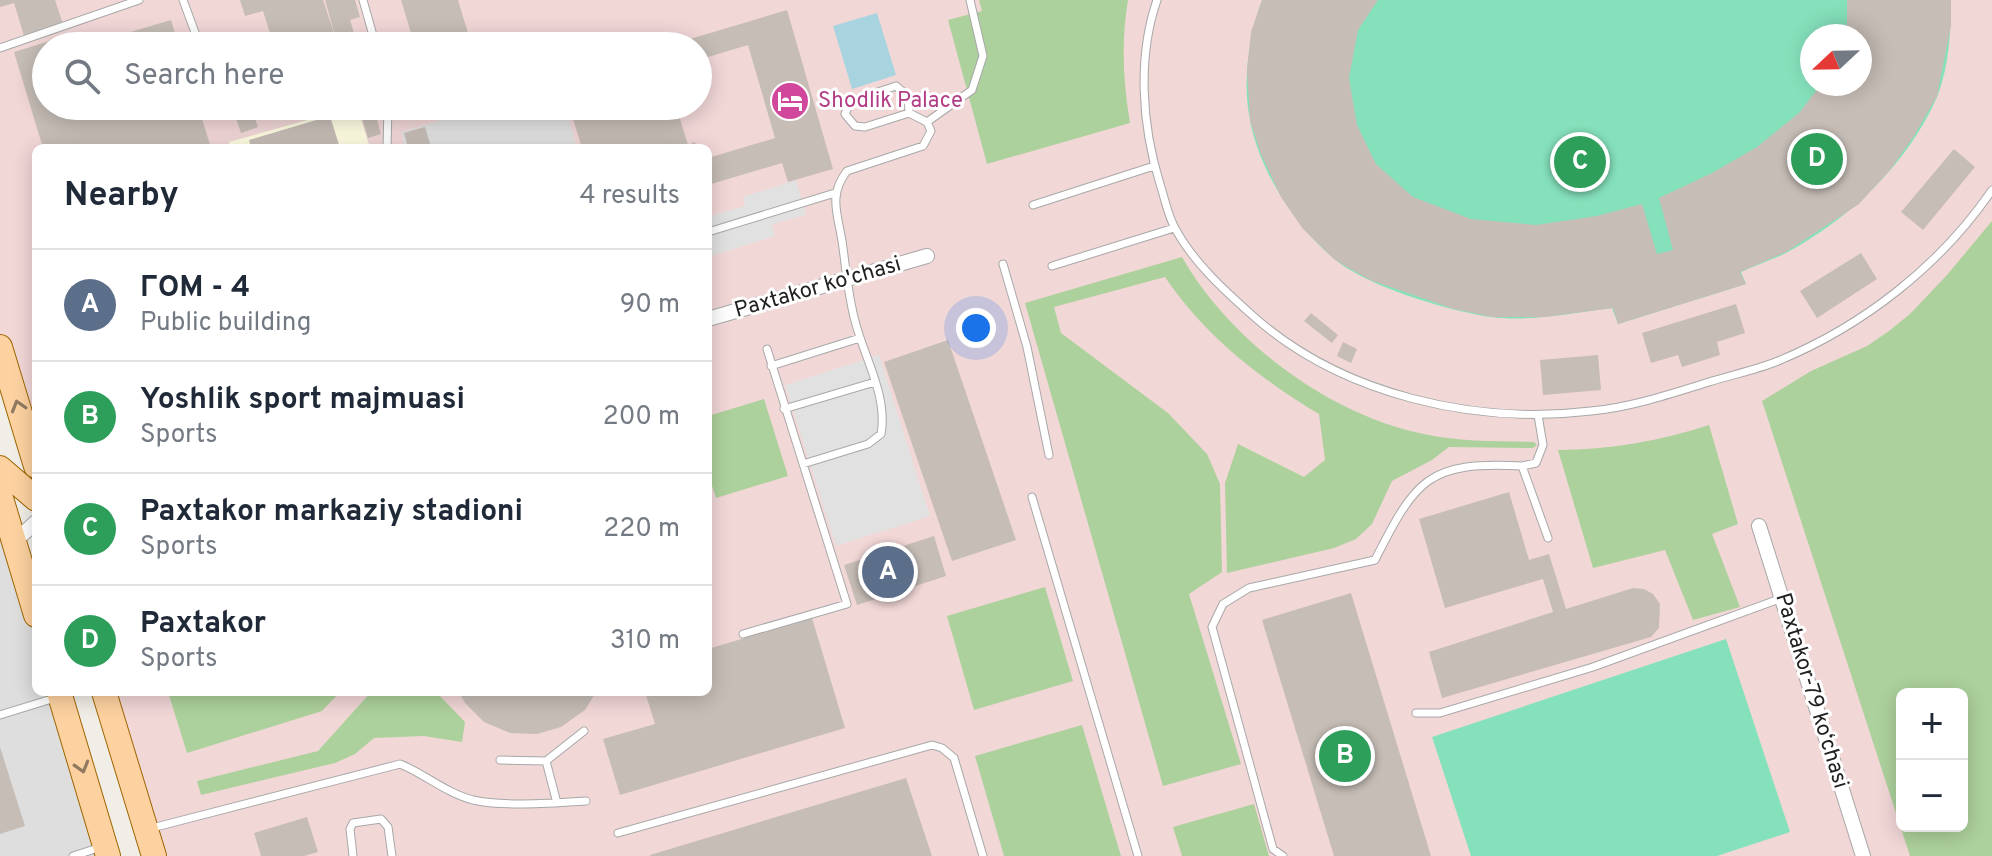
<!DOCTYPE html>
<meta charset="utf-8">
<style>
body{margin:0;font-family:Overpass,sans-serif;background:#f6f6f7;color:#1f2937}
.controls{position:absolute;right:24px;bottom:24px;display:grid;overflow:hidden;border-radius:12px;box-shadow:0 4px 20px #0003}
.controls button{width:72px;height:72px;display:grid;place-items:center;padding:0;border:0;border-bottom:2px solid #e0e1e3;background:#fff;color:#1f2937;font:40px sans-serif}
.compass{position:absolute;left:1800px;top:24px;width:72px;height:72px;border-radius:50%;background:#fff;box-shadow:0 4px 20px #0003;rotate:248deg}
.you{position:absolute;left:976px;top:328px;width:28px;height:28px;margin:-20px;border:6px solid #fff;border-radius:50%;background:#1a73e8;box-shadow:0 0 0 12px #1a73e833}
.badge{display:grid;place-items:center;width:52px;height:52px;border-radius:50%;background:#ea580c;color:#fff;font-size:26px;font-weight:700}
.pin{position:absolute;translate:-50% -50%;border:4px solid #fff;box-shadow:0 2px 8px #0006}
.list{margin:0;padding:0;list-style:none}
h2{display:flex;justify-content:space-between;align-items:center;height:104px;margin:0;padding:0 32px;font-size:34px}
h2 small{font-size:26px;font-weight:400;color:#747a83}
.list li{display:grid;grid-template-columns:52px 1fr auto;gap:24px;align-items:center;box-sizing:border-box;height:112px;padding:0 32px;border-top:2px solid #e0e1e3}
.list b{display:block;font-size:30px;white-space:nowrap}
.list p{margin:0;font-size:26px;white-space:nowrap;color:#747a83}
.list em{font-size:26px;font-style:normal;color:#747a83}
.icon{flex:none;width:44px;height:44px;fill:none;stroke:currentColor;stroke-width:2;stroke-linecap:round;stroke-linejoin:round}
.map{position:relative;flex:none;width:1992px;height:856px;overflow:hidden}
.search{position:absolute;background:#fff;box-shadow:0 4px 20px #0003;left:32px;top:32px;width:680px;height:88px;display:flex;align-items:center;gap:20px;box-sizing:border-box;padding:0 28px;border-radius:44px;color:#747a83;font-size:30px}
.panel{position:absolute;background:#fff;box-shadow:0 4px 20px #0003;left:32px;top:144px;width:680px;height:552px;border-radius:12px}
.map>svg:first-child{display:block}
.residential{fill:#dfdede}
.commercial{fill:#f2d7d7;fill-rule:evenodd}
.education{fill:#fffee3}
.forest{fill:#add19c;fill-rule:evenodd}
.pitch{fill:#85e1bb;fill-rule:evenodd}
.parking{fill:#e1e1e1}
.water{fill:#a7d4df}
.building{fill:#c6bdb6}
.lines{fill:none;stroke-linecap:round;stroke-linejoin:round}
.lane-casing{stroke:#a8a8a8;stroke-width:9}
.street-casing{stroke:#a8a8a8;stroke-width:16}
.primary-casing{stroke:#9e6500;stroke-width:26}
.lane{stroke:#fff;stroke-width:7}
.street{stroke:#fff;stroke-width:14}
.primary{stroke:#fdd2a0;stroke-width:24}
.oneway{stroke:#8f7a60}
.labels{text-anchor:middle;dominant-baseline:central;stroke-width:6;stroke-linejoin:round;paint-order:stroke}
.hotel-label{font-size:22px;fill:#b23c85;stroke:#fff;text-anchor:start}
.street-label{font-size:22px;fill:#212121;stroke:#fff}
</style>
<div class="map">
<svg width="1992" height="856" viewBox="0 0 1992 856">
<rect width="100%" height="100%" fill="#f1eee7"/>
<!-- residential -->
<path class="residential" d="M0 495 36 615V692H59L108 856H0Z"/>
<!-- commercial -->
<path class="commercial" d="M0 0H1992V856H154L104 692H708V148H36V466L0 347ZM1812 36H1860V84H1812ZM46 46H698V106H46ZM1902 694H1962V826H1902Z"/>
<!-- education -->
<path class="education" d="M357 106 370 148H230L229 142Z"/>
<!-- forest -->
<path class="forest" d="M979 0H1128C1121 42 1123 81 1130 123L987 164 948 20 982 11Z
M1992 221V856H1910L1762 401 1811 371 1867 346 1889 331 1910 314 1947 275ZM1902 694H1962V826H1902Z
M1182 257C1230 341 1329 415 1424 434 1460 442 1497 441 1534 442L1537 445 1533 448 1449 447 1432 460 1392 481 1372 524 1356 539 1334 548 1227 573 1225 483 1238 444 1304 477 1325 460 1319 414C1259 378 1204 335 1165 277L1054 307 1061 333 1168 413 1207 454 1220 484 1222 572 1189 594 1241 764 1163 786 1025 303Z
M764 399 788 476 716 498 708 473V416Z
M1709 425 1738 524 1712 534 1740 607 1693 620 1665 550 1593 568 1558 450C1610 450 1659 441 1709 425Z
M1045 587 1073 681 974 710 947 616Z
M168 692H340L322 711 187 753Z
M371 692H436L465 722 462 742 424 736 374 738 355 754 335 763 201 795 197 781 318 751Z
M1082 725 1121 856H1004L975 756Z
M1254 804 1269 856H1182L1173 827Z"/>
<!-- pitch -->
<path class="pitch" d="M1262 0H1951C1951 31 1949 67 1937 97 1908 164 1849 219 1786 253 1772 260 1756 265 1741 272L1746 284 1618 324 1612 308C1573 313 1531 322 1491 317 1449 311 1365 286 1333 258 1295 226 1259 170 1250 120 1242 80 1249 38 1262 0ZM1812 36H1860V84H1812Z
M1726 639 1790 832 1717 856H1471L1432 737Z"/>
<!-- parking -->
<path class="parking" d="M489 106H565L577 148H405L401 132Z
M796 180 806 215 772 224 775 236 708 257V217L745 206 743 197Z
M879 355 930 516 836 546 785 385Z"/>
<!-- water -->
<path class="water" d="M877 13 896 75 852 89 833 26Z"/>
<!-- building -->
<path class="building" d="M0 0H55L63 24 24 36 14 3 0 7Z
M240 0H323L336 39 325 0H355L360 17 350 20 358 46 320 44 274 46 263 11 245 16Z
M401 0H458L472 46H415Z
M1262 0H1378L1358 30 1349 78 1357 125 1376 164 1413 197 1471 219 1536 225 1597 216 1642 204 1657 254 1673 250 1659 198 1712 173 1757 147 1800 112 1821 84H1860V36H1842L1847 23V0H1951V26L1937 96 1914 136 1890 170 1859 204 1786 252 1740 272 1746 284 1618 324 1613 308 1544 317H1493L1454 309 1370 280 1335 260 1303 229 1281 197 1261 154 1250 120 1247 70 1251 32Z
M787 10 833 169 788 182 782 163 708 185V158L775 138 748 45 698 60V46L670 45Z
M171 20 179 46H87V45Z
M603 32 607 46H581L579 39Z
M66 36 69 46H46V106H198L211 148H43L14 52Z
M232 106H250L258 127 241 133Z
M314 106H342L343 109 333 112 329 108 320 110Z
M569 106H676L688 145 695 142 697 148H582Z
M375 112 381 134 368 138 361 115Z
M330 116 340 148H251L249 140Z
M425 127 431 147 408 148 404 133Z
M1954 149 1975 167 1923 230 1901 212Z
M1861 253 1877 279 1817 318 1800 291Z
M1736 304 1745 333 1717 342 1720 355 1682 367 1678 355 1651 363 1642 333Z
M1311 313 1338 335 1332 343 1304 321Z
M948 340 1016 540 952 561 884 362Z
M1343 342 1357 349 1351 363 1337 356Z
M1598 355 1601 390 1543 395 1540 360Z
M1509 492 1529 560 1549 554 1566 609 1633 588 1644 589 1653 594 1660 604 1659 628 1651 637 1442 698 1429 652 1553 612 1543 579 1445 608 1419 519Z
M934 536 946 576 857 605 844 565Z
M1351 593 1431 856H1334L1262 620Z
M812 618 845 728 620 795 603 739 655 724 645 692H708V649Z
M459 692H596L585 710 561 727 537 734 510 733 484 722 465 703Z
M0 747 25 826 0 834Z
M906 778 932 856H650V855Z
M307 817 318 852 304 856H261L254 833Z"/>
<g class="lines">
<!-- lane casing -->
<g class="lane-casing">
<path id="lane" d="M183 0 200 46
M363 0 376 46
M1157 0C1137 58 1142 126 1160 184 1165 199 1168 217 1176 230 1194 263 1225 291 1252 315 1341 395 1475 425 1591 411 1632 407 1670 394 1709 382 1731 375 1756 370 1778 361 1863 326 1940 266 1992 190
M0 48 139 0
M927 122 972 90 983 56 970 0
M387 148 388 106
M1033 205 1154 166
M708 232 835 193
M1003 264 1027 347 1049 455
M1052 266 1174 228
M771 366 860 338
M784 409 875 382
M803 464 868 444 881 434C888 396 864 357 855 321 848 295 846 268 842 241 838 215 828 195 847 171L923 146 931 131 927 122 909 113 865 127 855 126 845 114 851 101 896 86 908 96 909 113
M1522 466 1536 463 1543 445 1538 415
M1032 497 1138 856
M743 634 847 604 767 349
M1416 713H1440L1593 667 1782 598
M0 715 55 698
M500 760 546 761 557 803
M546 761 584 731
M152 828 400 764C425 774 446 793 473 800 504 807 554 803 586 801
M618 833 932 745 942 748 954 758 983 856
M73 856 101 847
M353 856 350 829 353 823 381 819 388 827 392 856
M1283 856 1273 849 1212 627 1223 604 1249 588 1375 560C1416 479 1428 461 1522 466L1548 538"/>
</g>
<!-- street casing -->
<g class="street-casing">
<path id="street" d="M708 319 927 256
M1759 526 1863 856
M14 542 36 522"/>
</g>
<!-- primary casing -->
<g class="primary-casing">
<path id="primary" d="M0 347 36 466
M0 468 36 499
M0 495 36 615
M59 692 108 856
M104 692 154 856"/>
</g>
<!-- lane -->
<use href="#lane" class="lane"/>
<!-- street -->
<use href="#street" class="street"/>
<!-- primary -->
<use href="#primary" class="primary"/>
</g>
<!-- one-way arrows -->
<defs><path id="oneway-chevron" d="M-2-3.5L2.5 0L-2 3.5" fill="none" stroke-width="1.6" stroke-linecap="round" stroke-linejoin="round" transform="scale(2)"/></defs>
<g class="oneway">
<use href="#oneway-chevron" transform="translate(18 406) rotate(-107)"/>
<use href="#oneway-chevron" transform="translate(82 767) rotate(74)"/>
</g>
<!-- icons -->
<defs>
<g id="hotel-disc" transform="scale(2)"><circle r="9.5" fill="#d1479c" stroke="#fff"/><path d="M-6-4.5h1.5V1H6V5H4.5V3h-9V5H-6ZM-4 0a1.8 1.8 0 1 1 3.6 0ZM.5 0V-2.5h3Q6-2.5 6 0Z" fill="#fff"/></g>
</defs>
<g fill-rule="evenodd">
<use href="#hotel-disc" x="790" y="101"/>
</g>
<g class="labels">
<!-- hotel labels -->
<g class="hotel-label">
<text x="818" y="101">Shodlik Palace</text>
</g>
<!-- street labels -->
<g class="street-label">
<text transform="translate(818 288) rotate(-16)">Paxtakor ko'chasi</text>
<text transform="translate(1811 691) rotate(73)">Paxtakor-79 ko‘chasi</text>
</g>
</g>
</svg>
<div class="controls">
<button>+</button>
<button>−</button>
</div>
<svg class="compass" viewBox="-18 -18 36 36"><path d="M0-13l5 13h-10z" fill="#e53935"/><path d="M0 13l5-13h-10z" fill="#747a83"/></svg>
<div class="you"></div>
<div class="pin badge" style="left:888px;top:572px;background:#5c6f8a">A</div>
<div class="pin badge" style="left:1345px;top:756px;background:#2e9e5b">B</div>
<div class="pin badge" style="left:1580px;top:162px;background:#2e9e5b">C</div>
<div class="pin badge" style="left:1817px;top:159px;background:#2e9e5b">D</div>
<div class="search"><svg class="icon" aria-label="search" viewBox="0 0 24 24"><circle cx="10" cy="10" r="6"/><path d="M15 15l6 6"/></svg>Search here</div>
<section class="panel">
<h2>Nearby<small>4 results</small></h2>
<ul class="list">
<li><span class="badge" style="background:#5c6f8a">A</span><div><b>ГОМ - 4</b><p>Public building</p></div><em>90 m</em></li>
<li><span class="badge" style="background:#2e9e5b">B</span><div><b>Yoshlik sport majmuasi</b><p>Sports</p></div><em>200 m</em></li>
<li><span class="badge" style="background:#2e9e5b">C</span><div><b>Paxtakor markaziy stadioni</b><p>Sports</p></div><em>220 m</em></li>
<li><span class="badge" style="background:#2e9e5b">D</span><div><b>Paxtakor</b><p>Sports</p></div><em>310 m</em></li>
</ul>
</section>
</div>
